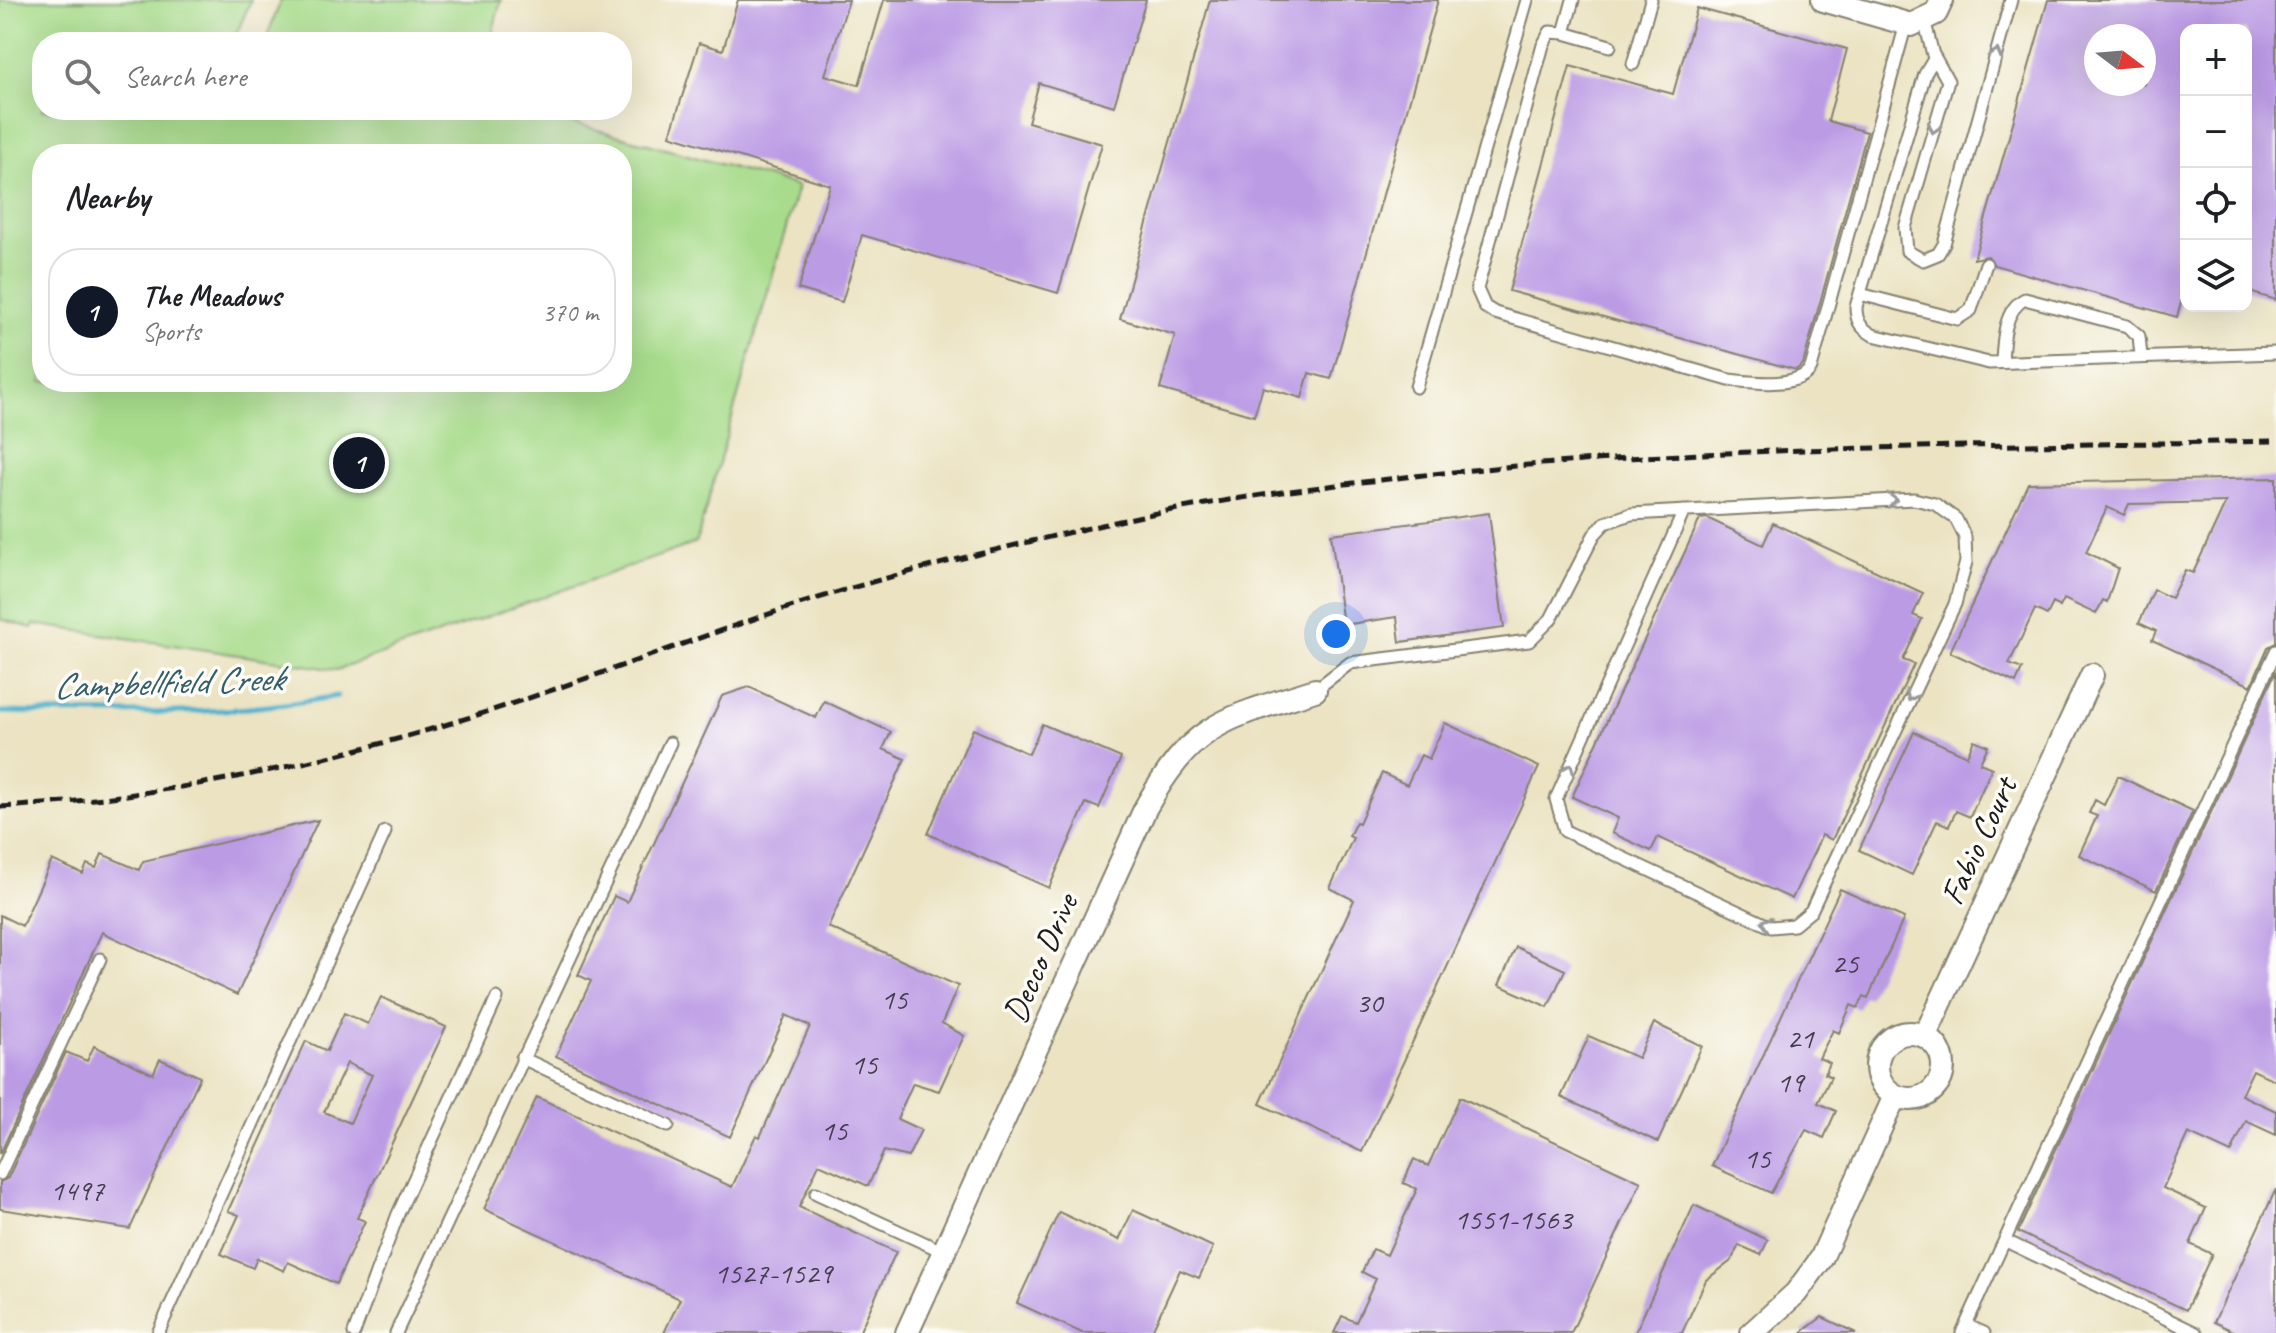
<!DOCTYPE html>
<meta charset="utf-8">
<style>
body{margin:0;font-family:Caveat,sans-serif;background:#f6f6f6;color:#202124}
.controls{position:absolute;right:24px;top:24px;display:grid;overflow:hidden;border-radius:16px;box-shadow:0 8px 32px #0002}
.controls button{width:72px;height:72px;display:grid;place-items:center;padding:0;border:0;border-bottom:2px solid #e0e0e0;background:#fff;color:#202124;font:40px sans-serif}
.compass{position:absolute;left:2084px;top:24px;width:72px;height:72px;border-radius:50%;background:#fff;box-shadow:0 8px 32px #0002;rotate:106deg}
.you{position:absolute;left:1336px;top:634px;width:28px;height:28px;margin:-20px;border:6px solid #fff;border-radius:50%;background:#1a73e8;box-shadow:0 0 0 12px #1a73e833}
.badge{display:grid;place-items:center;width:52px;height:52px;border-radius:50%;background:#111827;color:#fff;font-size:26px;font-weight:700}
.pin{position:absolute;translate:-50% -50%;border:4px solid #fff;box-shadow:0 2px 8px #0006}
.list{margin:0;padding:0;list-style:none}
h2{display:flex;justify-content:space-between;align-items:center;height:104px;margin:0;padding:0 32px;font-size:34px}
h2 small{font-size:26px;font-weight:400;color:#757577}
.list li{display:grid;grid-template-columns:52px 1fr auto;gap:24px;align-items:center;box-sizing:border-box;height:128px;margin:0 16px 16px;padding:0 16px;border:2px solid #e0e0e0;border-radius:32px}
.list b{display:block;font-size:30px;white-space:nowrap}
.list p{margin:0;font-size:26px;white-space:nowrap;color:#757577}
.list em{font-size:26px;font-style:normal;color:#757577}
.icon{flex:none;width:44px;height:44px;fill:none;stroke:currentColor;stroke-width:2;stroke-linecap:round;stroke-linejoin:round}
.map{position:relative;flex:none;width:2276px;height:1333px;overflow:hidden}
.search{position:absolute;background:#fff;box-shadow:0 8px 32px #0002;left:32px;top:32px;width:600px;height:88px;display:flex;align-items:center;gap:20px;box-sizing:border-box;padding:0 28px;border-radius:32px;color:#757577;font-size:30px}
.panel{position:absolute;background:#fff;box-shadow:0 8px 32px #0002;left:32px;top:144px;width:600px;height:248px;border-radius:32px}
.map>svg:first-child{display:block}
.green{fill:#a8dc8c;stroke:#627c54;stroke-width:2;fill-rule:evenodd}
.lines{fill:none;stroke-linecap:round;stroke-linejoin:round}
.stream{stroke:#4db0cc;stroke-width:5}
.building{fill:#bc9be5;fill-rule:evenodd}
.lane-casing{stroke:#84806f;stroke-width:15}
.street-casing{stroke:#84806f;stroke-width:26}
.lane{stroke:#fff;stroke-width:11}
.street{stroke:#fff;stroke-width:22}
.rail{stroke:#1c1c1c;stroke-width:5;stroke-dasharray:12 6;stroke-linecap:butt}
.oneway{stroke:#999}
.labels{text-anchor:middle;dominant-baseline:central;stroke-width:7;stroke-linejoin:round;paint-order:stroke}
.number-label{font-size:30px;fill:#443c4e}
.street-label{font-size:34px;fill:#1c1c1c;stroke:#fdfcf7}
.water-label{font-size:36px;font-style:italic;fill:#325f6b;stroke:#fdfcf7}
</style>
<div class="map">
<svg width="2276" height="1333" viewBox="0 0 2276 1333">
<rect width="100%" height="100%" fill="#fdfcf7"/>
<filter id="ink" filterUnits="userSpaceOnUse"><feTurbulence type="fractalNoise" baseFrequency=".0125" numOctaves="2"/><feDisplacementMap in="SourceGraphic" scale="16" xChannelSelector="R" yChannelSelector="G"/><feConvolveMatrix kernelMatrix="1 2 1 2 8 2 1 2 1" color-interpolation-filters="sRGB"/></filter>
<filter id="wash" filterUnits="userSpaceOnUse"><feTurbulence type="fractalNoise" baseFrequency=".006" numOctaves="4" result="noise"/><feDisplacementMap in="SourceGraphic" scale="32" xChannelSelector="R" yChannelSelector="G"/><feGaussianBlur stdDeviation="1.8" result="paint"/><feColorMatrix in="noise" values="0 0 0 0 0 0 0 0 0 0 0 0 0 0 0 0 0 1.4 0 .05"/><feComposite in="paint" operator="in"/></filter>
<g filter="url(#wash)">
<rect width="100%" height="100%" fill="#ebe3c2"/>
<!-- green -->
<path class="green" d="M0 0H251L233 42H42V110H527L798 186 696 543 337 670 34 624 32 628 0 619ZM42 154H622V382H42Z
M281 0H501L490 42H265Z"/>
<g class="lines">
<!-- stream -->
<path class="stream" d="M0 712C113 713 226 717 337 696"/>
</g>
<g id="blocks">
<!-- building -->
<path class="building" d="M738 0H849L825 75 859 85 884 0H1146L1114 106 1039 83 1028 122 1102 144 1058 293 862 235 842 302 798 289 830 185 670 135 699 43 723 50Z
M1210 0H1438L1331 379 1309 373 1302 398 1263 387 1254 416 1160 389 1175 335 1120 319Z
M2048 0H2276V300L2246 291V30H2186V285L2177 317 1994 265 1988 256 1974 259ZM2096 36H2144V84H2096Z
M1697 8 1847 49 1828 121 1867 132 1803 364 1796 370 1509 291 1570 66 1673 94Z
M2276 478V643L2268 647 2251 686 2152 640 2156 631 2139 623 2154 590 2171 598 2185 570 2193 573 2226 502 2129 504 2124 515 2107 507 2086 552 2118 568 2107 602 2103 600 2096 614 2064 599 2060 607 2053 603 2047 615 2035 609 2009 664 2022 669 2016 683 1950 652 2028 483Z
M1489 513 1504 628 1400 642 1397 617 1343 625 1331 534Z
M1707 518 1763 545 1773 523 1923 593 1913 615 1922 619 1903 660 1914 664 1832 840 1822 835 1792 899 1658 837 1651 851 1612 833 1618 818 1572 797 1700 519Z
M2276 671V1081L2253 1070 2241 1095 2276 1111V1135L2246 1121 2231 1153 2188 1133 2163 1188 2206 1208 2190 1244 2212 1254 2186 1310 2018 1232Z
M749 687 816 718 824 701 891 732 883 749 905 759 828 927 958 986 942 1023 964 1036 939 1091 913 1083 897 1119 921 1130 908 1157 884 1151 868 1186 819 1164 799 1207 896 1252 859 1333H664L680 1299 484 1209 537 1097 732 1187 756 1135 760 1137 810 1026 786 1015 730 1137 556 1056 591 981 578 975 614 896 627 902 722 696Z
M1445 723 1539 767 1362 1152 1260 1104 1354 900 1330 888 1353 838 1349 836 1356 822 1359 823 1382 773 1407 785 1421 755 1429 759Z
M1042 724 1121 758 1099 808 1086 803 1049 888 928 834 973 729 1029 754Z
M1914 732 1967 756 1974 740 1988 746 1980 763 1992 768 1970 817 1956 811 1949 826 1937 821 1912 875 1859 850Z
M2118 776 2193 811 2156 891 2079 855 2097 816 2089 813 2095 800 2104 805Z
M318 820 237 995 102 932 0 1154V915L22 926 52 860 83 874 87 864 96 868 102 854 139 870 143 861Z
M1840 889 1904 918 1868 998 1864 996 1858 1008 1851 1005 1839 1033 1833 1030 1819 1058 1830 1063 1825 1074 1831 1077 1818 1103 1836 1111 1824 1138 1806 1130 1771 1193 1712 1166Z
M1516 947 1565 970 1548 1007 1499 985Z
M381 997 446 1027 357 1218 365 1221 336 1284 288 1262 284 1271 257 1258 253 1268 221 1254 239 1215 228 1211 306 1041 327 1051 344 1013 368 1024ZM347 1063 372 1075 350 1123 324 1112Z
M1654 1023 1702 1046 1658 1142 1561 1097 1589 1036 1638 1058Z
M94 1046 153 1074 160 1059 200 1077 130 1229 0 1209V1182L8 1178 66 1052 87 1061Z
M1460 1097 1641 1182 1571 1333H1334L1342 1316 1356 1322 1376 1279 1362 1272 1373 1249 1387 1255 1417 1189 1403 1183 1414 1159 1428 1166Z
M2276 1189V1333H2237L2214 1322Z
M1694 1205 1768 1240 1761 1255 1739 1245 1731 1261 1706 1280 1682 1333H1635Z
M1133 1210 1213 1247 1199 1278 1180 1270 1151 1333H1082L1017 1303 1059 1212 1119 1240Z
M1822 1317 1856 1333H1801Z"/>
</g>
</g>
<g filter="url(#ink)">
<use href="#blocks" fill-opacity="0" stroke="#84806f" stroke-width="2"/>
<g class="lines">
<!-- lane casing -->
<g class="lane-casing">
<path id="lane" d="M1573 0 1564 33 1550 32 1543 45 1477 289 1485 307 1495 313 1729 380C1751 382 1798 389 1811 368L1906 24
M1924 19 1934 59 1925 74 1856 307C1856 322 1861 328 1873 335L1989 363 2276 353
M1564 33 1610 46
M1934 56 1948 81 1905 228 1907 251 1923 260 1938 254 1944 244 2011 0
M1633 64 1651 0
M1860 294 1957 319 1971 310 1986 264
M2002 362C2003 341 2004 309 2025 299L2127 326 2139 336 2141 356
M1416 387 1527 0
M1315 690 1350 663 1529 641 1551 619 1594 535 1605 523 1631 514 1914 499 1935 504 1956 519 1965 537 1966 562 1955 604 1811 911 1794 925 1771 927 1565 831 1556 799 1684 511
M522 1058 668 1126
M0 1174 100 959
M816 1193 944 1252
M2006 1241 2196 1333
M1966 1325 1984 1333
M158 1333 385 832
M354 1333 398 1214 497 998
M396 1333 670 743
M1962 1333 2276 651"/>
</g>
<!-- street casing -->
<g class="street-casing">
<path id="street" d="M1823 0 1911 25 1936 13 1942 0
M1877 1066a33 33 0 1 1 66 0a33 33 0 1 1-66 0Z
M1925 1036 2092 675
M907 1333 1146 807C1195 720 1226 719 1315 690
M1752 1333 1796 1293 1821 1259 1895 1096"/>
</g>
<!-- lane -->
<use href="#lane" class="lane"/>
<!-- street -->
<use href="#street" class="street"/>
<!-- rail -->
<path class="rail" d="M0 807C162 798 325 764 480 714 587 680 692 639 799 604 903 571 1009 546 1115 522 1202 502 1291 490 1380 480 1677 444 1977 447 2276 441"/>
</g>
<!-- one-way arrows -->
<defs><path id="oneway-chevron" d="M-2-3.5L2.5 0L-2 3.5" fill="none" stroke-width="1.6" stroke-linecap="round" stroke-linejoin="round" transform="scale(2)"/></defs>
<g class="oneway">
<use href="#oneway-chevron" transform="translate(1996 54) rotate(-75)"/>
<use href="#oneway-chevron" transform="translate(1934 128) rotate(106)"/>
<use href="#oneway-chevron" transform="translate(1892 500) rotate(-3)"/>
<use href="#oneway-chevron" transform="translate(1911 696) rotate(115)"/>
<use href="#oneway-chevron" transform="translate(1569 769) rotate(-66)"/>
<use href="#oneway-chevron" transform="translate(1766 923) rotate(-163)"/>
</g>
</g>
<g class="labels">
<!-- number labels -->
<g class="number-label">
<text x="1845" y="963">25</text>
<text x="894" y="999">15</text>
<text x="1369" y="1002">30</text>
<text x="1800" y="1038">21</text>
<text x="864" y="1064">15</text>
<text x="1790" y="1082">19</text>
<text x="834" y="1130">15</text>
<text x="1757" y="1158">15</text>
<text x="77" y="1190">1497</text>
<text x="1513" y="1219">1551-1563</text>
<text x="773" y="1273">1527-1529</text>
</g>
<!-- street labels -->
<g class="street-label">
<text transform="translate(1978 841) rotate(-65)">Fabio Court</text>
<text transform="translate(1040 958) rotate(-66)">Decco Drive</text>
</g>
<!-- water labels -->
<g class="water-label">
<text transform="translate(168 682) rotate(-2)">Campbellfield Creek</text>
</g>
</g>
</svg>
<div class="controls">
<button>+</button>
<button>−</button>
<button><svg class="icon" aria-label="locate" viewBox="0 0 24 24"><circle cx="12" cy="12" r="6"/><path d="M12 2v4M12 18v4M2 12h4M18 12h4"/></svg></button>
<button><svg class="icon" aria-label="layers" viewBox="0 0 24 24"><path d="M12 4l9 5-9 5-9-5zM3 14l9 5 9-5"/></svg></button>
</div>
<svg class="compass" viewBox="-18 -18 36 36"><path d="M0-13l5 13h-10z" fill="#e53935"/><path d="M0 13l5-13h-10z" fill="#757577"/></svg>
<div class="you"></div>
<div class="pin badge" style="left:359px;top:463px">1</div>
<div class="search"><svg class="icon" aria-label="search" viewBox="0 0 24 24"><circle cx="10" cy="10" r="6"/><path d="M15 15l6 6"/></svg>Search here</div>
<section class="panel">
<h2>Nearby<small></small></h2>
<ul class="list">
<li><span class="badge">1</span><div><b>The Meadows</b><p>Sports</p></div><em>370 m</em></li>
</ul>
</section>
</div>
